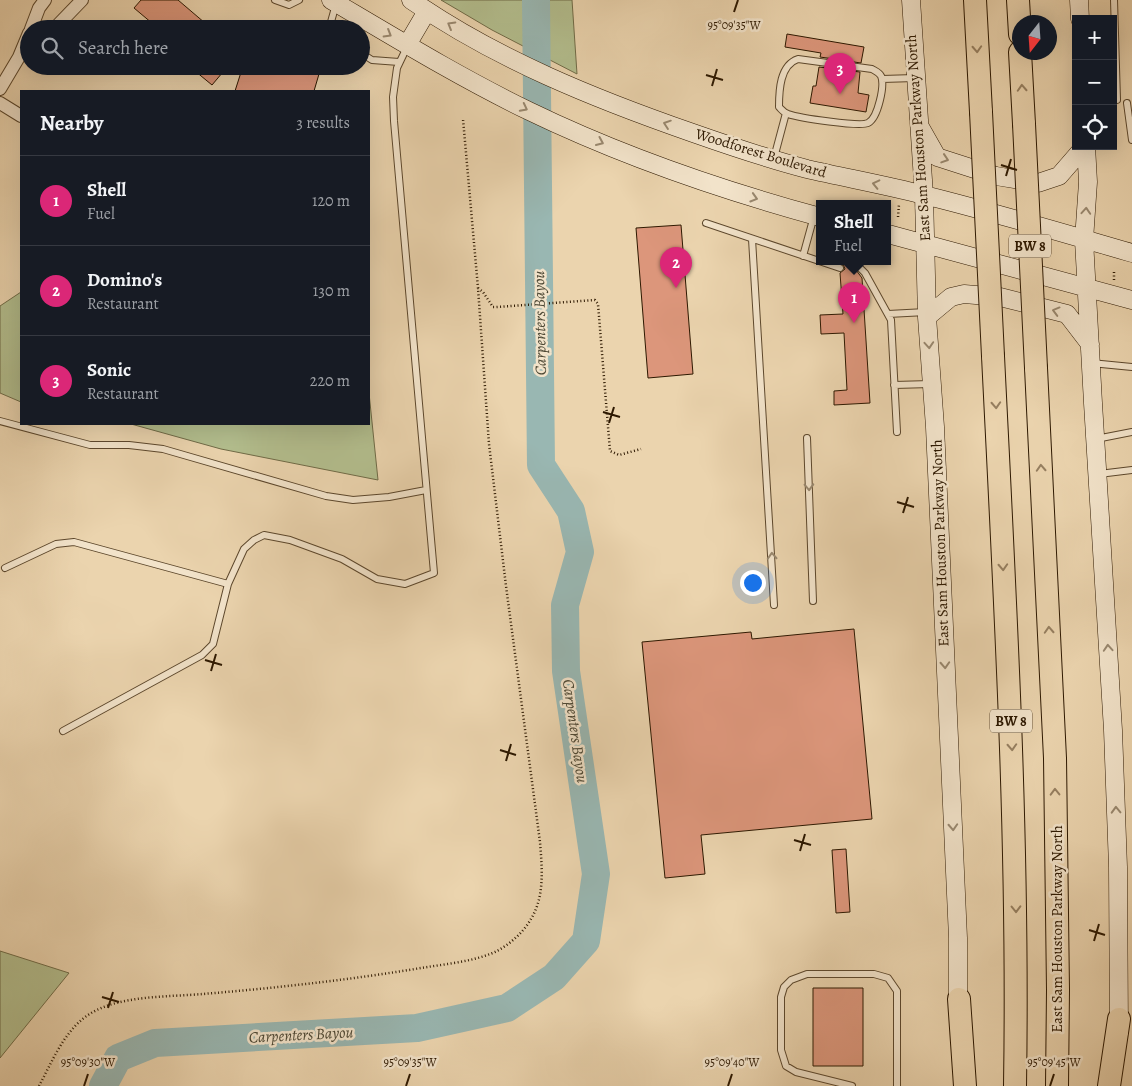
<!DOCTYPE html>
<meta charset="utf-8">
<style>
body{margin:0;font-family:Alegreya,serif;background:#242831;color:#f1f3f6}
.controls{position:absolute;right:15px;top:15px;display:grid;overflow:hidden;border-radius:0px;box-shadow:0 5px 20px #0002}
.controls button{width:45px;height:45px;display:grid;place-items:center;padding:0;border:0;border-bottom:1px solid #363941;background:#171b24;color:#f1f3f6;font:25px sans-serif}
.compass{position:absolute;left:1012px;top:15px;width:45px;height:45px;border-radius:50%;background:#171b24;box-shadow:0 5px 20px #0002;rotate:197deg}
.you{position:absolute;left:752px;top:582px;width:18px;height:18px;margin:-12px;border:4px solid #fff;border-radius:50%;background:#1a73e8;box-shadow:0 0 0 8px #1a73e833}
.badge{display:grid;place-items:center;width:32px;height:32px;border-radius:50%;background:#db2777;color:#fff;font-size:16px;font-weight:700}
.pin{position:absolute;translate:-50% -41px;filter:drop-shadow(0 1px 2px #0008)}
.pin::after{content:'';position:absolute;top:26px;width:18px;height:15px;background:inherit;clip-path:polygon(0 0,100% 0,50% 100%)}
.popup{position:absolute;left:816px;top:200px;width:75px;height:65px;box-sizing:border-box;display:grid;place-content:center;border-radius:0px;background:#171b24;filter:drop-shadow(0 1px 4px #0005);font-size:16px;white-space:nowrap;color:#9ea1a6}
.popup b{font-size:19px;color:#f1f3f6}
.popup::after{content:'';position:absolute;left:50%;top:100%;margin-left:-10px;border:10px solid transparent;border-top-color:#171b24}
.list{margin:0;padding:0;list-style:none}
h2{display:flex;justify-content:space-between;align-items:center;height:65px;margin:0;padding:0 20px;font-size:21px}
h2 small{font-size:16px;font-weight:400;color:#9ea1a6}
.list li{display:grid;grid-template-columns:32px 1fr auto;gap:15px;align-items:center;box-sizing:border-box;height:90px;padding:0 20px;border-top:1px solid #363941}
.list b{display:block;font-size:19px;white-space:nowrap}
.list p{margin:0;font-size:16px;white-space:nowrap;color:#9ea1a6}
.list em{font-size:16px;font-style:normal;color:#9ea1a6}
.icon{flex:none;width:28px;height:28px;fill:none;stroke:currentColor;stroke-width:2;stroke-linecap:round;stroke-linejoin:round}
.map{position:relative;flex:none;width:1132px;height:1086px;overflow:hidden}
.search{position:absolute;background:#171b24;box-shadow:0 5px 20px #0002;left:20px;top:20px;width:350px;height:55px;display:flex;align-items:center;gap:12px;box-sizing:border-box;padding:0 18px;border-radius:28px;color:#9ea1a6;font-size:19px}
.panel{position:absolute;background:#171b24;box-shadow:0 5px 20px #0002;left:20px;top:90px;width:350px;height:335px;border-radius:0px}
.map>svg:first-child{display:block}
.green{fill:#b3be8e;stroke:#706b47}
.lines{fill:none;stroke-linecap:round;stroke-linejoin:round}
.river{stroke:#99b7b2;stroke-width:28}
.building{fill:#dc967b;stroke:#2d1800}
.service-casing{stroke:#5c472c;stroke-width:8}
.minor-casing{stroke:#5c472c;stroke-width:14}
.secondary-casing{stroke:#2d1800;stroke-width:19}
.motorway-casing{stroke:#2d1800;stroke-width:24}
.path{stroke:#2d1800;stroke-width:2.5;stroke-dasharray:1 2.5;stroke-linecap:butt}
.service{stroke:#f2e3ca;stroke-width:6}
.minor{stroke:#f2e3ca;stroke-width:12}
.secondary{stroke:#f2e3ca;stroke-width:18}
.motorway{stroke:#ebd4ae;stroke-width:22}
.motorway-bridge-casing{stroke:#2d1800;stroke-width:24;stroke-linecap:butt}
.motorway-bridge{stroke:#ebd4ae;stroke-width:22}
.oneway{stroke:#99886f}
.oneway2{stroke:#967f60}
.ticks{fill:none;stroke:#2d1800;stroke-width:2}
.labels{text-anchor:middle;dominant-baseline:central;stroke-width:5;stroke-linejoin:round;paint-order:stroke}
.shield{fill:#f2e3ca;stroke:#68553d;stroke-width:1}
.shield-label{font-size:14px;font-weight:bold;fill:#2d1800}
.street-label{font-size:15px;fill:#2d1800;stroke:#f2e3ca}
.water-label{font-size:16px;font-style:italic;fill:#4d4835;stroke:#f2e3ca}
.ticks-label{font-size:12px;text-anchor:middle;fill:#2d1800;stroke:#f2e3ca;stroke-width:5;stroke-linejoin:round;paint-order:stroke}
</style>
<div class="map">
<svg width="1132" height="1086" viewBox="0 0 1132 1086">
<rect width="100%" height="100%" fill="#ebd4ae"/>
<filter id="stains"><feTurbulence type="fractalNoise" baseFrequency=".004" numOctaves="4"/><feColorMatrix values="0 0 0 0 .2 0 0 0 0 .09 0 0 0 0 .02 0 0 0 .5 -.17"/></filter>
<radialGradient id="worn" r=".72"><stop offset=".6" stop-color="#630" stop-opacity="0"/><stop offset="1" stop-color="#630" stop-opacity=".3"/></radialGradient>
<!-- green -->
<path class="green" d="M441 0H572L577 74 492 30Z
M21 292V402L0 393V306Z
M369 393 378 480 221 449 131 424H369Z
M0 951 69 973 0 1058Z"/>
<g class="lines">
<!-- river -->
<path class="river" d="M103 1086 118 1058 155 1043 417 1028 507 1008 554 977 586 941 596 874 566 671 565 605 580 552 571 511 541 465 536 0"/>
</g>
<!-- building -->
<path class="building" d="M141 0H178L212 29H159L134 8Z
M787 34 864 47 861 63 820 57 821 53 785 47Z
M189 66H228L212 85Z
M243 66H294L319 74 314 91H235Z
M819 67 860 72 858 93 869 95 866 112 810 103 813 86H816Z
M681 225 693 374 648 378 636 228Z
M861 263 857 266 856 270 862 278 870 403 834 405V391L847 390 844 333 821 334 820 315 843 314 840 273 845 269 843 264Z
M854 629 872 819 701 835 705 874 665 878 642 642 751 632 752 639Z
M846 849 850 912 836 913 832 850Z
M813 988H863V1066H813Z"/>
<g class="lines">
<!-- service casing -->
<g class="service-casing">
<path id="service" d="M275 0 289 5 299 0
M1114 0 1117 100
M329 29 336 4
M361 53 372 60 399 62
M798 59 872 69C875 71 879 72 881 76 885 85 878 118 868 123 860 127 799 118 788 114 784 113 782 110 779 107 779 90 780 65 798 59Z
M882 79 915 78
M1127 103 1132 140
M774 158 786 113
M706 223 840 268
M752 239 774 605
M803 256 814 216
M861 269 865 273 891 320 897 432
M888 314 926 312
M1091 363 1132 367
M894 385 931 384
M0 421 90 445H129L163 449 326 496 353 500 389 497 426 490
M807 438 813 601
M1096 439 1132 432
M1099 474 1132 470
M5 568 56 544 74 542 228 584
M63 731 202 655 213 644 228 584 244 549 254 540 264 535 290 540 342 559 377 579 405 584 434 573 394 121 393 97 397 68 407 47
M852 1086 796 1072 786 1066 781 1050V997L784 987 791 980 807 974H874L888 978 897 991V1086"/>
</g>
<!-- minor casing -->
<g class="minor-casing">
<path id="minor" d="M31 29 39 8 45 0
M54 29 82 0
M0 89 19 57 29 33
M0 103 21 116"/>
</g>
<!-- secondary casing -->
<g class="secondary-casing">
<path id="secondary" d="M331 0C397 39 461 78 529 111 622 156 721 190 820 217
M411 0C496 59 595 99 693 133 730 146 768 159 807 169 846 178 885 185 924 195 993 212 1063 233 1132 253
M911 0 924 195 927 317 935 427 958 938V1011
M1079 0 1080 19
M407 45 427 11
M920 127 937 157 996 176 1038 183 1059 176 1085 146
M1086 146 1088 182 1084 240 1093 403 1113 730 1118 867 1119 1032
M888 234 1132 300
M927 317 951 297 964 294 1000 297 1067 314 1090 344"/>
</g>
<!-- motorway casing -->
<g class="motorway-casing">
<path id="motorway" d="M975 0 981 112
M1018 0 1020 34
M1020 52 1024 124
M993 356C1005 599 1019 842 1015 1086
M1036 368 1055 758 1058 990 1057 1086
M959 999 965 1086
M1109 1086 1119 1019"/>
</g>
<!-- path -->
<path class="path" d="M898 217 899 204
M1114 280V270
M478 288 483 292 493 307H496L595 300 598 304 610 451 619 455 641 449
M39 1086C52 1062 64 1031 88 1015 118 995 168 997 203 994 275 988 349 980 421 968 445 964 472 962 495 952 509 945 523 933 531 919 545 896 542 868 540 842L506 586 489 444 478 288 463 119"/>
<!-- service -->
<use href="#service" class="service"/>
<!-- minor -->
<use href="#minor" class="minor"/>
<!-- secondary -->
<use href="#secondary" class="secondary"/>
<!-- motorway -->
<use href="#motorway" class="motorway"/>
<!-- motorway-bridge casing -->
<g class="motorway-bridge-casing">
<path id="motorway-bridge" d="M981 112 993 356
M1024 124 1036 368"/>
</g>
<!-- motorway-bridge -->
<use href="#motorway-bridge" class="motorway-bridge"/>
</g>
<!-- one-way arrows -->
<defs><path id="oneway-chevron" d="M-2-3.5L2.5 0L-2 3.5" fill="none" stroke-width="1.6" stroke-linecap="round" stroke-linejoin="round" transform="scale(1.25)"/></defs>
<g class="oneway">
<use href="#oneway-chevron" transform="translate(451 25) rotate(-150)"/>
<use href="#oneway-chevron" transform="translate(388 34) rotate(31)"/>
<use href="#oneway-chevron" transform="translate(524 108) rotate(27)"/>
<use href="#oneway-chevron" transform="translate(667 124) rotate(-161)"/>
<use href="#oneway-chevron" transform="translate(600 142) rotate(24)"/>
<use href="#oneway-chevron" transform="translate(945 159) rotate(18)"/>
<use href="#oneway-chevron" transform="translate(876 184) rotate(-167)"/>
<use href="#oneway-chevron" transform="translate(754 198) rotate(17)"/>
<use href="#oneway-chevron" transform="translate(1086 211) rotate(-86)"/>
<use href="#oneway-chevron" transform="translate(1056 311) rotate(-165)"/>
<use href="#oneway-chevron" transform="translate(929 345) rotate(86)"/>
<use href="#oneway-chevron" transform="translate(809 487) rotate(88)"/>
<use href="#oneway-chevron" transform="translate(772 556) rotate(-93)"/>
<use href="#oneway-chevron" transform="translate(1108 648) rotate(-94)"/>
<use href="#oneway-chevron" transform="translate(945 665) rotate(87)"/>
<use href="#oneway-chevron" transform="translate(1116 810) rotate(-92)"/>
<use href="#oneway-chevron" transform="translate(953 827) rotate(87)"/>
</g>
<g class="oneway2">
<use href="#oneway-chevron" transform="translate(977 49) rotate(87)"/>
<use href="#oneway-chevron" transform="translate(1022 88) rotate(-93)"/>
<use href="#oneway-chevron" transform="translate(996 405) rotate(87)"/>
<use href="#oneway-chevron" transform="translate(1041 468) rotate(-93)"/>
<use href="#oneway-chevron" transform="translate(1003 567) rotate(87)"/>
<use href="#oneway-chevron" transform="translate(1049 630) rotate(-93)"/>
<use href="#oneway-chevron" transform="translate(1012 747) rotate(87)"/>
<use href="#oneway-chevron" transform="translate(1055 792) rotate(-91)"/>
<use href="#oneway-chevron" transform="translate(1016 909) rotate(89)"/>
</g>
<!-- ticks -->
<path class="ticks" d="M734 12 738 0M706 75 723 80M712 86 717 69M1001 165 1017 170M1006 176 1011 159M603 412 620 417M609 423 614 407M897 502 914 507M903 513 908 497M205 660 222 665M211 671 216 654M500 750 516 755M506 761 511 744M794 840 811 845M800 851 805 834M1089 930 1105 935M1094 941 1099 924M102 997 119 1002M108 1008 113 992M84 1086 88 1074M406 1086 410 1074M728 1086 732 1074M1050 1086 1054 1074"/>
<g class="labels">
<!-- shield labels -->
<g class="shield">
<rect x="1009" y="234.5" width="42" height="23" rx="4"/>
<rect x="990" y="709.5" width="42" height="23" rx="4"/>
</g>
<g class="shield-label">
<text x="1030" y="246">BW 8</text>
<text x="1011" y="721">BW 8</text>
</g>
<!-- street labels -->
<g class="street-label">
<text transform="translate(918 138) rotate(-94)">East Sam Houston Parkway North</text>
<text transform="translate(761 153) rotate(17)">Woodforest Boulevard</text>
<text transform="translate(940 543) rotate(-92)">East Sam Houston Parkway North</text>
<text transform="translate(1057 929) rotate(-90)">East Sam Houston Parkway North</text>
</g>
<!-- water labels -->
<g class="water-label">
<text transform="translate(540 323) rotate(-91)">Carpenters Bayou</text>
<text transform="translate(575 731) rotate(82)">Carpenters Bayou</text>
<text transform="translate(301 1035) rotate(-3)">Carpenters Bayou</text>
</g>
</g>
<g class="ticks-label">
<text x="734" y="29">95°09'35"W</text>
<text x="88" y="1066">95°09'30"W</text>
<text x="410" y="1066">95°09'35"W</text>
<text x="732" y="1066">95°09'40"W</text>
<text x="1054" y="1066">95°09'45"W</text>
</g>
<rect width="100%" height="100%" filter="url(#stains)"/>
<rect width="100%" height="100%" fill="url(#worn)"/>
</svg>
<div class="controls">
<button>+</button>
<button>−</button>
<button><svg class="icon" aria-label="locate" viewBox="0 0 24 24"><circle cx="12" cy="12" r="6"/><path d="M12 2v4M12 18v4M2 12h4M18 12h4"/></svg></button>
</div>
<svg class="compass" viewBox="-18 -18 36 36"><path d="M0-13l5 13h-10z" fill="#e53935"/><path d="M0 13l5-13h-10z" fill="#9ea1a6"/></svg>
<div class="you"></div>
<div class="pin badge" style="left:854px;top:323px">1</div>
<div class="popup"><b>Shell</b>Fuel</div>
<div class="pin badge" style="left:676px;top:288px">2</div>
<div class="pin badge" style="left:840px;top:94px">3</div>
<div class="search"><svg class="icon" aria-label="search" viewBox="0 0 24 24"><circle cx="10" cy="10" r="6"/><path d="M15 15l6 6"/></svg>Search here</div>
<section class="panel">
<h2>Nearby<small>3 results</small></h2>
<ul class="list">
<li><span class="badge">1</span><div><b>Shell</b><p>Fuel</p></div><em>120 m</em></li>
<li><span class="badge">2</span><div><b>Domino's</b><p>Restaurant</p></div><em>130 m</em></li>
<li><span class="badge">3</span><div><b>Sonic</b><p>Restaurant</p></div><em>220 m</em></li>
</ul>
</section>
</div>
